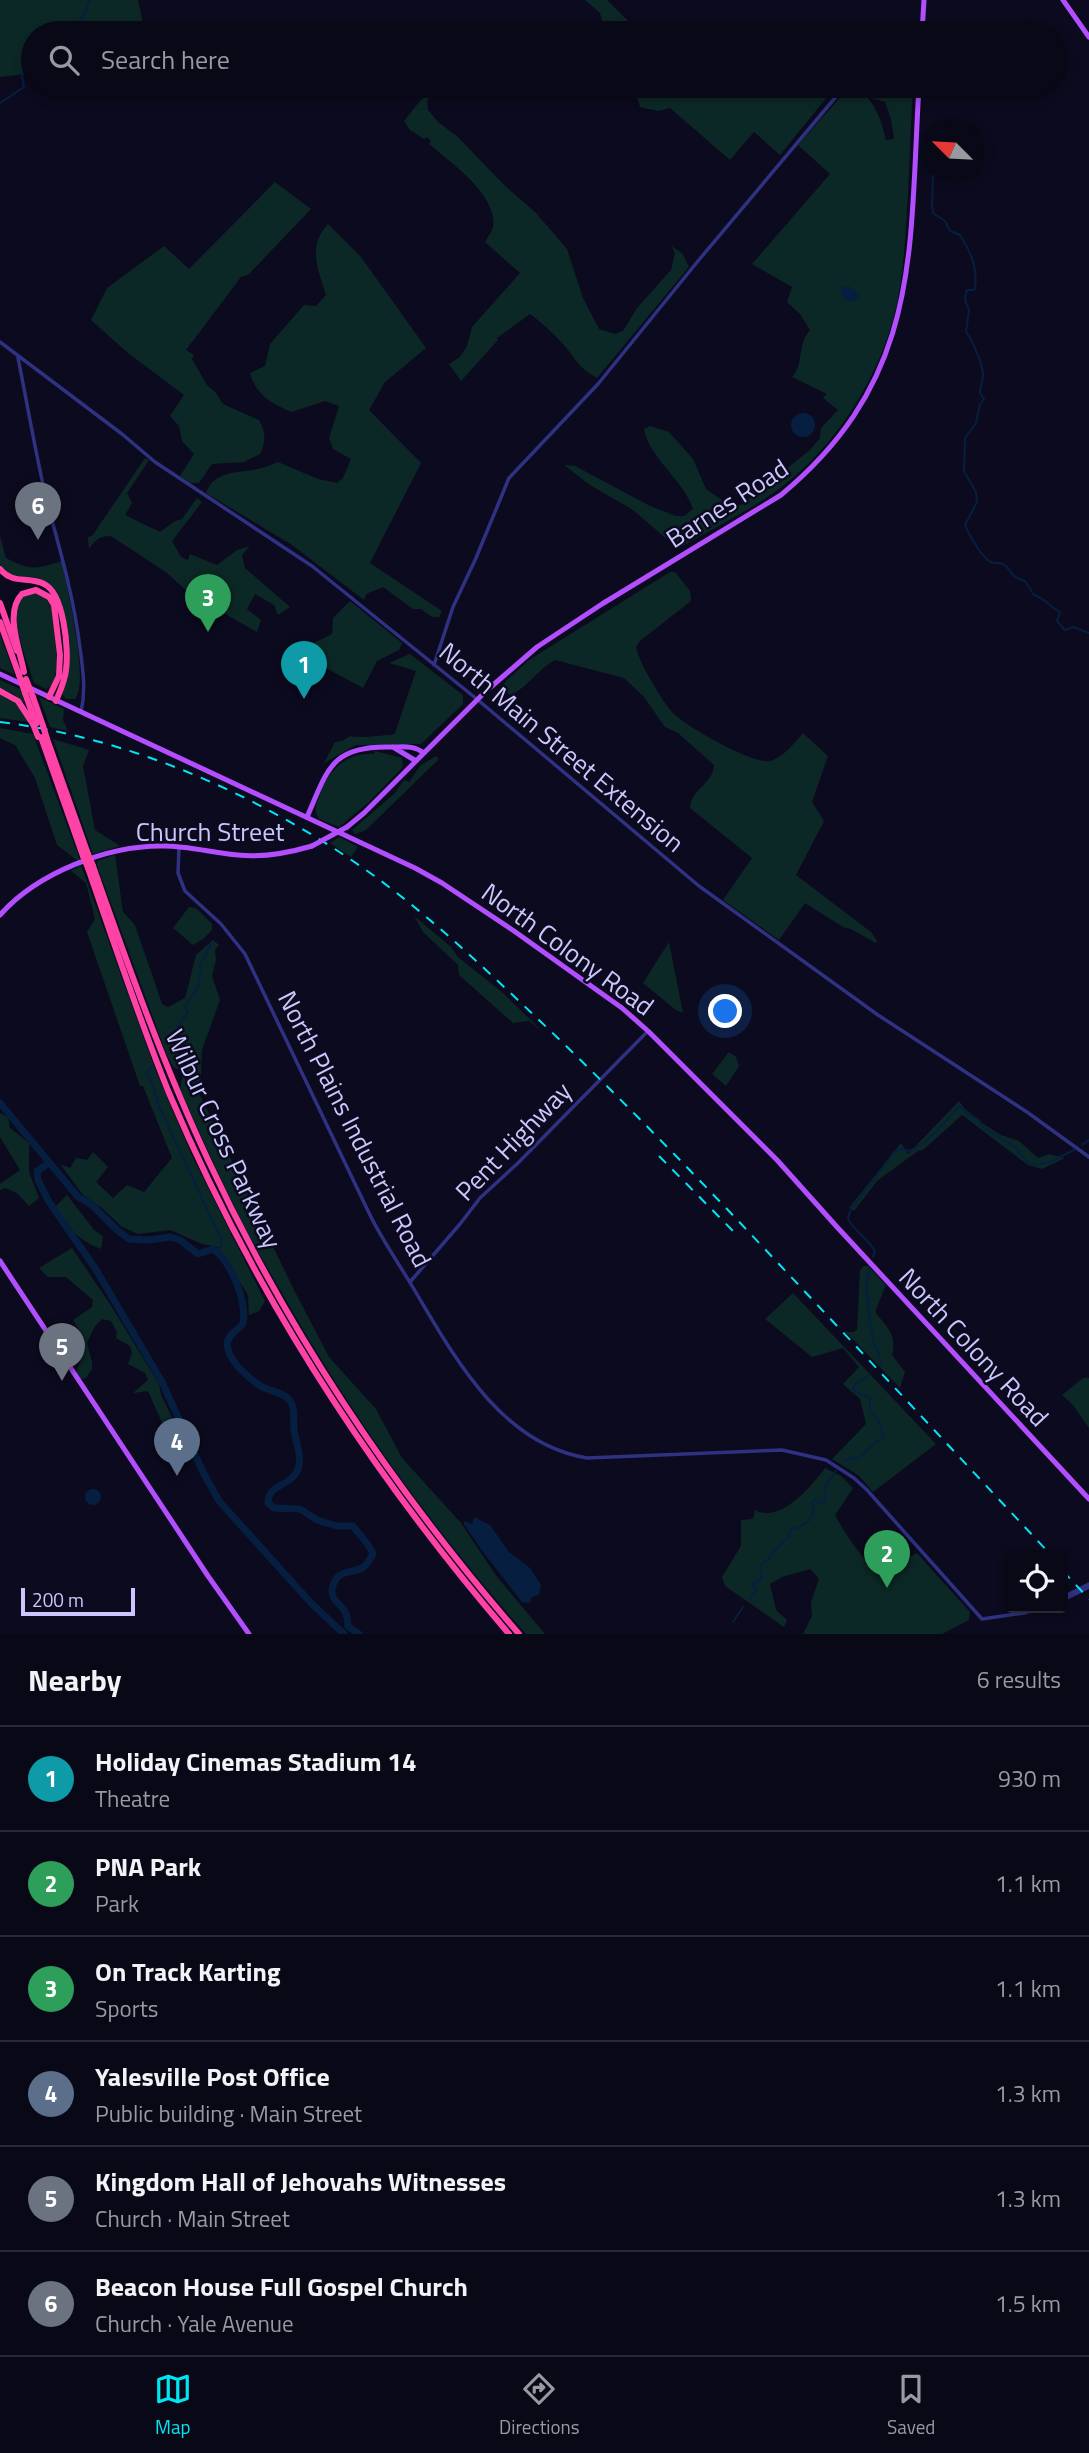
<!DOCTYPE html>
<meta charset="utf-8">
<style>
body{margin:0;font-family:"Titillium Web",sans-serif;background:#12111f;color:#f1f3f6}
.controls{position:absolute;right:21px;bottom:21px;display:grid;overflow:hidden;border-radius:7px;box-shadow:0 4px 10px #0003}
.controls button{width:63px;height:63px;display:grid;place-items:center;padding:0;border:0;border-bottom:2px solid #292935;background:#090816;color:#f1f3f6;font:35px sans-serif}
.compass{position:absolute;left:921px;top:119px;width:63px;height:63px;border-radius:50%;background:#090816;box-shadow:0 4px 10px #0003;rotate:294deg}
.scale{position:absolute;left:21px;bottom:18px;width:114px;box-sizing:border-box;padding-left:7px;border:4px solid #cac7ff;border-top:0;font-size:19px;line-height:24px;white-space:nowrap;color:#cac7ff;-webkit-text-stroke:5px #0c0a1e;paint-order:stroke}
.you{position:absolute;left:726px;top:1012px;width:24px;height:24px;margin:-18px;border:5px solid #fff;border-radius:50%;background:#1a73e8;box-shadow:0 0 0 10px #1a73e833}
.badge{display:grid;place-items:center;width:46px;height:46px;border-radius:50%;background:#00e6f2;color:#fff;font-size:23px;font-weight:700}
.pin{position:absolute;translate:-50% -58px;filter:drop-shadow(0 2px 4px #0008)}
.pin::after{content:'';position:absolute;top:37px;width:24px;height:21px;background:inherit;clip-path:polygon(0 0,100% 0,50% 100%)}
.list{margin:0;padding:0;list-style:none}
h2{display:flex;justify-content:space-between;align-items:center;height:91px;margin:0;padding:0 28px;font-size:30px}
h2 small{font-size:23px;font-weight:400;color:#999aa1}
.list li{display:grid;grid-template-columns:46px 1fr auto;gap:21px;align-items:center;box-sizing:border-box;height:105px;padding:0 28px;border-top:2px solid #292935}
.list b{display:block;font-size:26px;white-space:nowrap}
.list p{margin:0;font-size:23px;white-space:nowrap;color:#999aa1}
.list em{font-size:23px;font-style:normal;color:#999aa1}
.icon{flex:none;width:38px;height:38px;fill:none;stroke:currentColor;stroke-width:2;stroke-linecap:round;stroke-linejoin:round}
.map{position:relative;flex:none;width:1089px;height:1634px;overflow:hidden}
.search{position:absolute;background:#090816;box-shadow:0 4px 10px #0003;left:21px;right:21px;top:21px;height:77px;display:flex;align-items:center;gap:18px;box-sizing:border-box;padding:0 24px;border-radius:38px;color:#999aa1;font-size:26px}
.sheet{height:721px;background:#090816}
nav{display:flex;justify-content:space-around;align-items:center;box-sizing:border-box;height:98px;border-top:2px solid #292935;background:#090816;font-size:19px;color:#999aa1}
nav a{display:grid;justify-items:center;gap:4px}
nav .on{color:#00e6f2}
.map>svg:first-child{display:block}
.green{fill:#0c2826;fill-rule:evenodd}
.water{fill:#061f41}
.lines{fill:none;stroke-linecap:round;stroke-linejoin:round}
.stream{stroke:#061f41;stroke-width:2}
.river{stroke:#061f41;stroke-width:7}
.minor{stroke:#2f3182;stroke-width:3.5}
.major{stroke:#b34eff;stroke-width:5}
.highway{stroke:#ff42a6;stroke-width:6}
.rail{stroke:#00e6f2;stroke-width:2;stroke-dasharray:10 9;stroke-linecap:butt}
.major-bridge{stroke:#b34eff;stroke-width:5}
.highway-bridge{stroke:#ff42a6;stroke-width:6}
.labels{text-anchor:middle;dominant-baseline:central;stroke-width:5;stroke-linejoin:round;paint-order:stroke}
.street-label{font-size:26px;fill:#cac7ff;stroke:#0c0a1e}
</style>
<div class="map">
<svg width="1089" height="1634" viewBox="0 0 1089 1634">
<rect width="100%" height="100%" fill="#0c0a1e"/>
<!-- green -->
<path class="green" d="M0 0H138L145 33H33V73L0 77Z
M585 0H607L640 33H623L603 25 600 13Z
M437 86H442L430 97 427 101 428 110 438 122 458 137 504 185 536 213 567 249 583 298 599 329 615 334 623 331 637 308 671 270 675 253 671 246 683 254 689 267 597 378C583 371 577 362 568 350 561 340 540 321 530 314L497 338 498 340 461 381 449 364 460 357 467 346 472 327 520 273 485 242C487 238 492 232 493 227 498 195 450 162 429 144L431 141 427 137 424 139 410 130 404 121 419 102Z
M634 86H701L704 88 706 86H814L827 97 780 155 754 132 730 160 670 108 658 111 640 107Z
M850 86H913C909 151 909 223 900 287 889 360 846 434 789 481 756 508 717 526 681 547L675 546 633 510 590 485 564 465 575 466 650 506 676 516H684L693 509C683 479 649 458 644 429L650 426 669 432 693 459 706 489 722 500 741 505 810 450 820 438 821 428 838 410 823 398 827 394 792 377C805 362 796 347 810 330L800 314 787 302 792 287 752 264 830 174 798 145ZM867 97 885 102 891 119 894 139 886 140C882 124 878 109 867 97Z
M275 182 311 209 248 275 241 277 186 350 194 355 192 359 207 385 216 393 223 404 259 420C266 433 266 441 260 454L244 462 212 464 199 483H190L180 476 194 454 182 441 179 426 170 416 184 395 128 353 91 320 107 288 164 246 189 269Z
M328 224 361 257 426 348 385 382 369 410 421 463 370 563 442 611 439 617H432L421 609H413L383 587 366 594 364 600 292 545 206 493C215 468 241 474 262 468 267 467 272 464 278 462L318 479 337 483 343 478 351 459 333 449 329 438 339 406 325 401 291 412C271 403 256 395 250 373L265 366 270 344 304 305 316 306 326 295C318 269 307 247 328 224Z
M145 458 149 460 127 493 132 503 125 515 160 532 175 521 182 519 197 498 202 502 172 541 181 557 188 560 190 554 217 565 237 550 250 546 242 555 245 568 290 607 278 615 274 605 255 594 247 609 261 620 257 632 189 593 167 573 111 536C99 536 95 540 89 549L88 537 92 536Z
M0 536 6 558C31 571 36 569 62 561 66 586 90 681 75 699H66L62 694 65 636 53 588 39 578 10 575 0 564Z
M670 572H675L690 591 691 601 640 641 636 647C639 663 662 701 673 713 685 726 754 765 770 761 784 757 794 743 803 733L828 756 812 802 824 821 796 875 871 932 877 941 876 943 851 929 843 927 805 903 779 940 723 900 752 858 690 808C690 790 714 783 714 765L678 733 665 727 644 697 624 678 555 660C537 670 528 687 511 695L501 690 506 681 529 660Z
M30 592 43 595 52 608 57 660 55 679 53 685 46 689 34 683C28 665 8 614 20 598 21 598 29 593 30 592Z
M350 601 402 643 399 650 377 661 363 688 296 652 332 634 333 618Z
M0 635 14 672 15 675 0 668Z
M410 654 463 695V704L421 744 356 745 324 763 335 742 342 741 350 736C358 739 381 735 392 735L395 733 416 671 389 663Z
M0 680 20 689 25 704 14 694 0 688Z
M0 693 17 703 29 722 0 718Z
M39 697 64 709 63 720 68 731 50 727Z
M0 728 33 734 80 860 78 861 57 845 35 778 15 745 0 738Z
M53 739 89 750 83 766 95 830 120 846 93 854Z
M375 751 402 758 403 767 369 802 339 827 319 819C313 810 317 802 320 793 329 769 348 752 374 754Z
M436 756 439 759 366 830 355 834 352 830 394 794 404 780 409 782 421 765Z
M339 837 358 847 351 857 330 843Z
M115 855 123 912 135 925 162 1004 168 1007 185 998 196 955 213 940 219 945 215 950 216 960 212 976 220 1000 202 1050 200 1095 293 1288 329 1357 376 1409 402 1458 461 1523 497 1577 545 1634H526C436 1533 358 1425 290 1307 272 1275 252 1243 236 1210 216 1170 199 1130 180 1090L183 1072 173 1067 166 1053 97 865V861Z
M81 865 155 1069 192 1156 265 1301 259 1311 249 1315 248 1295 218 1247 202 1244 170 1230 138 1234 122 1227 102 1208 83 1195 60 1164 70 1168 76 1158 87 1160 93 1152 108 1167 96 1182 113 1198 127 1185 144 1192 172 1158 143 1086H140L87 932 95 919 86 883 71 871Z
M189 907 196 908 212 924V930L203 939 193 945 173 928Z
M414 916 451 947 458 957 503 993 543 1032 529 1021 513 1023 459 975 458 965 423 932Z
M669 942 683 1013 676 1010 643 983Z
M729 1052 736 1057 739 1066 726 1086 712 1074Z
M959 1101 965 1109 985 1125 1001 1135 1019 1141 1038 1158 1049 1154 1065 1158 1042 1169 1028 1165 962 1115 923 1150 918 1151 877 1181 854 1211 849 1208 901 1143 908 1154Z
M0 1113 8 1117 10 1128 29 1143V1172L39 1198 29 1206 17 1193 5 1188 0 1190V1184L20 1170 0 1137Z
M67 1195 95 1231 103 1236 101 1249C78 1240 68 1228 55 1207Z
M72 1248 110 1304 159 1384 161 1395 198 1470 181 1438 166 1432 148 1391 133 1393 148 1380 145 1373 128 1364 132 1353 130 1346 116 1338 117 1332 111 1321 102 1319 95 1326 87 1343 92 1362V1369L86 1378 81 1379 76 1372C82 1358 88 1348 77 1335L80 1332 73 1320 92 1307 93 1300 66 1277H48L39 1268Z
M864 1266H868L886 1285 875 1312C887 1327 897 1334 892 1355L905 1372 900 1388 846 1332H853L857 1330 860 1270Z
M793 1293 936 1444 873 1492 858 1475 832 1459 866 1424 860 1399 843 1384 859 1367 843 1348 812 1357 765 1319Z
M1083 1378H1089V1428L1073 1405 1062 1395Z
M825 1468 841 1476 853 1488 835 1515C847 1537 859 1555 878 1572L917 1553 970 1612 969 1620 942 1634H803L812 1616 811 1602 819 1579 810 1569 782 1577 770 1584 776 1610 787 1620 784 1627 725 1586 722 1577 741 1546V1520L753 1519 755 1510C780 1524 812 1486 825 1468Z"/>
<!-- water -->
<path class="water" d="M849 286 860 294 857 299 851 302 845 300 840 291 843 287Z
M791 425a12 12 0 1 1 24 0a12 12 0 1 1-24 0Z
M85 1497a8 8 0 1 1 16 0a8 8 0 1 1-16 0Z
M474 1517 490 1525 509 1552 530 1568 541 1585 539 1595 532 1597 529 1603 522 1602 483 1552 464 1524V1521L472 1524Z"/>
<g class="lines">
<!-- stream -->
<path class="stream" d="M67 33 83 17 90 0
M0 103 24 87 22 76 25 71H33
M933 172 932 206 933 213 945 221 950 231 960 235C970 250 978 269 975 288L974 290H967C963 299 966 303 969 310L966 332C972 339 983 365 983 375 983 381 980 387 980 393L984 399 980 404 976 423 965 438 964 471 976 492 977 502 965 525C969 535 982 558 991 562 995 564 999 562 1003 564 1012 569 1009 577 1025 581L1034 595C1045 598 1050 607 1060 612L1057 621 1065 630 1073 627 1089 633
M170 1049 177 1041V1030L180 1029 178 1027 188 1012 185 1007 199 985 201 963 211 944
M151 1067 147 1073 154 1087 158 1104 221 1239V1246L217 1252
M1082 1145 1089 1140
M873 1257 875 1251C867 1238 854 1231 848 1219L850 1211 894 1152 901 1149 910 1151 928 1140 960 1106 969 1115 979 1120 983 1127 1014 1146 1028 1163 1036 1165 1050 1162 1074 1150
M869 1268C864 1284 870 1327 874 1343 877 1352 881 1355 881 1365
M843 1462 851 1457 855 1459C867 1456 872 1441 884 1437L878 1419 870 1412V1398L853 1390 855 1384 870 1375
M750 1599 756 1590 752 1584 761 1580 762 1576 760 1569 762 1564C773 1557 776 1545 789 1537L791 1529C807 1527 816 1517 812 1502L816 1500 820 1504 825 1501V1487L836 1471
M733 1622 743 1607"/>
<!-- river -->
<path class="river" d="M0 1103 78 1197 92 1205 117 1230 129 1239 148 1240 171 1237 180 1240 198 1254 213 1249C232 1262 247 1302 243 1324L231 1335 227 1342C227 1360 245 1375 259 1385 270 1393 290 1391 293 1408 295 1415 293 1423 294 1430 296 1444 304 1460 296 1473 288 1487 268 1484 268 1503L274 1508 300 1509 317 1520 337 1526H353C360 1536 369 1543 373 1554 370 1559 367 1566 362 1568 350 1574 335 1569 332 1590 331 1601 343 1605 346 1614 348 1618 347 1622 348 1626L359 1634
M49 1163 37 1171 38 1180 49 1202 95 1268 162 1382 204 1474 219 1501 311 1603 344 1634"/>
<!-- minor -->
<path class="minor" d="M0 342 122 434 155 462 312 566 478 700 699 886 878 1015 1027 1112 1089 1157
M18 358C28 407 36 457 48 506 61 553 74 599 80 648 83 670 86 690 81 712
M434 665 453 607 476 558 509 478 598 384 698 261 845 86
M179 847 178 873 185 891 221 924 245 954 369 1213C383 1242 402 1268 418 1296 457 1362 504 1445 587 1458L782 1450 826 1460 854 1478 867 1490 982 1619 1024 1613 1040 1608
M410 1282 460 1224 480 1198 518 1163 648 1031
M1063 1597 1089 1584
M1063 1600 1089 1587"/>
<!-- major -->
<path class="major" d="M1063 0 1089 37
M922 33 924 0
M0 674 415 868 442 883 514 931 622 1008 648 1031 777 1160 837 1227 1089 1499
M393 747 416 761
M307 817C328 769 331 745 392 747 404 747 413 745 424 753
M347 827 364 813 485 692 537 647 602 604 781 495C922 378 909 252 919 86
M0 915C37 873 108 845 164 846 189 846 213 853 238 855 264 858 288 853 312 846
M0 1261 208 1576 249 1634"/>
<!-- highway -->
<path class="highway" d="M0 569C13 585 28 576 44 584 64 593 69 650 66 670 65 681 60 691 56 701
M0 603 17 651
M0 622 19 675
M24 672C20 650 4 612 22 594L36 590 49 597 54 605 60 655 59 676 49 697
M0 691 18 701 33 724
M25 693 36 724
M33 697 43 726
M41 737 83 856
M47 739 88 854
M93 866C128 966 164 1066 209 1162 289 1334 395 1491 519 1634
M88 868C114 943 139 1019 169 1093 253 1291 369 1471 509 1634"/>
<!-- rail -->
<path class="rail" d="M0 722C131 738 259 795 366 870 428 914 483 967 538 1019 603 1081 665 1144 727 1209 836 1324 943 1440 1051 1555
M659 1156 738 1236
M1063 1571 1089 1599"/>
<!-- major-bridge -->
<path class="major-bridge" d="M312 846 347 827"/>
<!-- highway-bridge -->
<path class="highway-bridge" d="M19 675 25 693
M26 679 33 697
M33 724 38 737
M43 726 47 739
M88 854 93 866
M83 856 88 868"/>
</g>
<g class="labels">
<!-- street labels -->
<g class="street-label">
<text transform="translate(727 503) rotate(-33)">Barnes Road</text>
<text transform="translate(562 747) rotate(40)">North Main Street Extension</text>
<text x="210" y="831">Church Street</text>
<text transform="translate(568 949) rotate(36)">North Colony Road</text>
<text transform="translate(355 1129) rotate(63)">North Plains Industrial Road</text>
<text transform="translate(224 1139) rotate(65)">Wilbur Cross Parkway</text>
<text transform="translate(513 1141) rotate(-46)">Pent Highway</text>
<text transform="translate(974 1347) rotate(47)">North Colony Road</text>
</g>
</g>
</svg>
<div class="controls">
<button><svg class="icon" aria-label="locate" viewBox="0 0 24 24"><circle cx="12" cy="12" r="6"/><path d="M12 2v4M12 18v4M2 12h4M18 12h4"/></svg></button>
</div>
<svg class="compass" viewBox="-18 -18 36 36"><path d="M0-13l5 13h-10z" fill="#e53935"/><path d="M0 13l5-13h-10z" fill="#999aa1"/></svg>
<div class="scale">200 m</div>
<div class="you"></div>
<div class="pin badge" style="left:304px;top:699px;background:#0f9aa8">1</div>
<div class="pin badge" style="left:887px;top:1588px;background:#2e9e5b">2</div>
<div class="pin badge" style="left:208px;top:632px;background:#2e9e5b">3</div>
<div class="pin badge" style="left:177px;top:1476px;background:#5c6f8a">4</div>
<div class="pin badge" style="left:62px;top:1381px;background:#6b7280">5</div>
<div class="pin badge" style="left:38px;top:540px;background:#6b7280">6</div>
<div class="search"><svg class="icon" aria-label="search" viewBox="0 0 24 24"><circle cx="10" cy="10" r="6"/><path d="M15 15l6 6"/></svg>Search here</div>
</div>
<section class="sheet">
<h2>Nearby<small>6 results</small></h2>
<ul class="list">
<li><span class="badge" style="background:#0f9aa8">1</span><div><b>Holiday Cinemas Stadium 14</b><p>Theatre</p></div><em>930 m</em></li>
<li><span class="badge" style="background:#2e9e5b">2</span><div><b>PNA Park</b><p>Park</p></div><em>1.1 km</em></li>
<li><span class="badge" style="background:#2e9e5b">3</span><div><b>On Track Karting</b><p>Sports</p></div><em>1.1 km</em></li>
<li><span class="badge" style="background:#5c6f8a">4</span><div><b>Yalesville Post Office</b><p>Public building · Main Street</p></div><em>1.3 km</em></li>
<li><span class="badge" style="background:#6b7280">5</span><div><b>Kingdom Hall of Jehovahs Witnesses</b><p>Church · Main Street</p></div><em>1.3 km</em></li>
<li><span class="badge" style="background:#6b7280">6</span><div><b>Beacon House Full Gospel Church</b><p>Church · Yale Avenue</p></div><em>1.5 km</em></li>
</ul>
</section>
<nav>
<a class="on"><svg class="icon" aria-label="map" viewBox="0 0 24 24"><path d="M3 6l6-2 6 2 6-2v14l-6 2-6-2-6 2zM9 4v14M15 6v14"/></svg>Map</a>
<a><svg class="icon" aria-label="directions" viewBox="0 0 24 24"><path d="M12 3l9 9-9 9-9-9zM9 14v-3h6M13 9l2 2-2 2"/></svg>Directions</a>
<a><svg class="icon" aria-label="saved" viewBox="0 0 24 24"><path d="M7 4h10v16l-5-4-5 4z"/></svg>Saved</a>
</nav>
